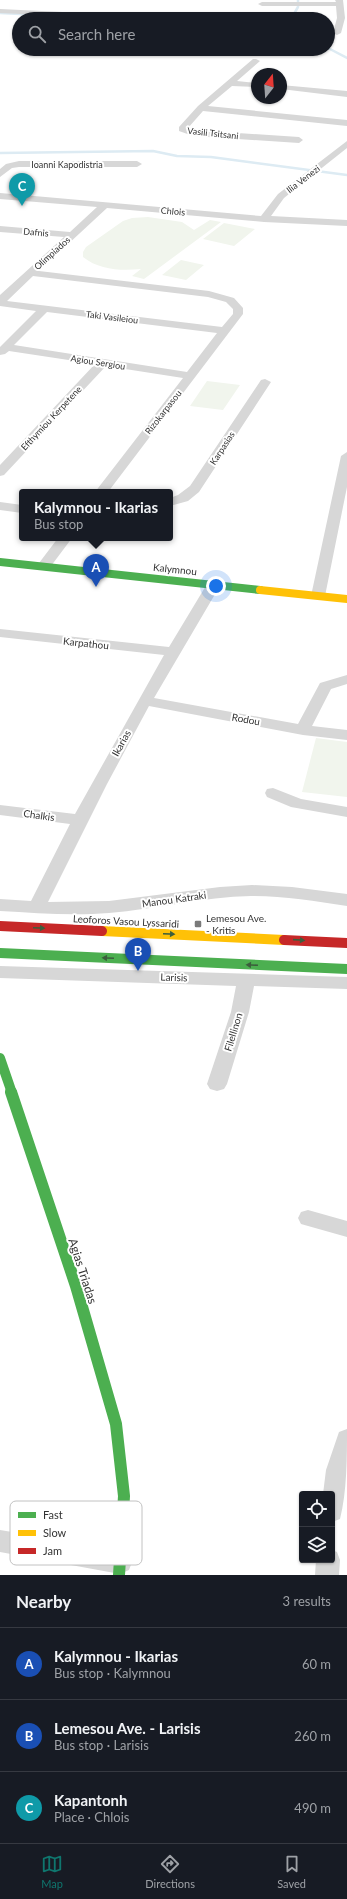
<!DOCTYPE html>
<meta charset="utf-8">
<style>
body{margin:0;font-family:Lato,sans-serif;background:#242831;color:#f1f3f6}
.controls{position:absolute;right:12px;bottom:12px;display:grid;overflow:hidden;border-radius:4px;box-shadow:0 1px 3px #0004}
.controls button{width:36px;height:36px;display:grid;place-items:center;padding:0;border:0;border-bottom:1px solid #363941;background:#171b24;color:#f1f3f6;font:20px sans-serif}
.compass{position:absolute;left:251px;top:68px;width:36px;height:36px;border-radius:50%;background:#171b24;box-shadow:0 1px 3px #0004;rotate:17deg}
.you{position:absolute;left:216px;top:586px;width:14px;height:14px;margin:-10px;border:3px solid #fff;border-radius:50%;background:#1a73e8;box-shadow:0 0 0 6px #1a73e833}
.badge{display:grid;place-items:center;width:26px;height:26px;border-radius:50%;background:#0f766e;color:#fff;font-size:13px;font-weight:700}
.pin{position:absolute;translate:-50% -33px;filter:drop-shadow(0 1px 2px #0008)}
.pin::after{content:'';position:absolute;top:21px;width:14px;height:12px;background:inherit;clip-path:polygon(0 0,100% 0,50% 100%)}
.popup{position:absolute;left:19px;top:489px;width:154px;height:52px;box-sizing:border-box;display:grid;place-content:center;border-radius:4px;background:#171b24;filter:drop-shadow(0 1px 3px #0005);font-size:13px;white-space:nowrap;color:#9ea1a6}
.popup b{font-size:15px;color:#f1f3f6}
.popup::after{content:'';position:absolute;left:50%;top:100%;margin-left:-8px;border:8px solid transparent;border-top-color:#171b24}
.list{margin:0;padding:0;list-style:none}
h2{display:flex;justify-content:space-between;align-items:center;height:52px;margin:0;padding:0 16px;font-size:17px}
h2 small{font-size:13px;font-weight:400;color:#9ea1a6}
.list li{display:grid;grid-template-columns:26px 1fr auto;gap:12px;align-items:center;box-sizing:border-box;height:72px;padding:0 16px;border-top:1px solid #363941}
.list b{display:block;font-size:15px;white-space:nowrap}
.list p{margin:0;font-size:13px;white-space:nowrap;color:#9ea1a6}
.list em{font-size:13px;font-style:normal;color:#9ea1a6}
.icon{flex:none;width:22px;height:22px;fill:none;stroke:currentColor;stroke-width:2;stroke-linecap:round;stroke-linejoin:round}
.map{position:relative;flex:none;width:347px;height:1575px;overflow:hidden}
.search{position:absolute;background:#171b24;box-shadow:0 1px 3px #0004;left:12px;right:12px;top:12px;height:44px;display:flex;align-items:center;gap:10px;box-sizing:border-box;padding:0 14px;border-radius:22px;color:#9ea1a6;font-size:15px}
.sheet{height:268px;background:#171b24}
nav{display:flex;justify-content:space-around;align-items:center;box-sizing:border-box;height:56px;border-top:1px solid #363941;background:#171b24;font-size:11px;color:#9ea1a6}
nav a{display:grid;justify-items:center;gap:2px}
nav .on{color:#0f766e}
.map>svg:first-child{display:block}
.green{fill:#f1f5ed}
.lines{fill:none;stroke-linecap:round;stroke-linejoin:round}
.stream{stroke:#ddebf3;stroke-width:2.5}
.street{fill:#d7d7d7;fill-rule:evenodd}
.fast-far2{stroke:#4caf50;stroke-width:8}
.fast-far1{stroke:#4caf50;stroke-width:10}
.fast{stroke:#4caf50;stroke-width:12}
.slow-far1{stroke:#ffc107;stroke-width:8}
.slow{stroke:#ffc107;stroke-width:10}
.jam{stroke:#c62828;stroke-width:10}
.oneway{fill:#3c5e3d}
.poi-dot{fill:#7a7a7a;stroke:#fff;stroke-width:1.5}
.labels{text-anchor:middle;dominant-baseline:central;stroke-width:4;stroke-linejoin:round;paint-order:stroke}
.far-street-label{font-size:9px;fill:#333;stroke:#fff}
.street-label{font-size:10px;fill:#333;stroke:#fff}
.poi-label{font-size:10px;fill:#333;stroke:#fff;text-anchor:start}
.near-street-label{font-size:12px;fill:#333;stroke:#fff}
.key{fill:#fff;stroke:#c2c2c2;stroke-width:1}
.key-label{font-size:11px;fill:#333}
</style>
<div class="map">
<svg width="347" height="1575" viewBox="0 0 347 1575">
<rect width="100%" height="100%" fill="#fff"/>
<!-- green -->
<path class="green" d="M148 217 182 222 194 230 210 220 221 222 144 279 132 276 141 269C121 271 99 270 83 257V252L86 247 123 221 132 218Z
M224 223 255 229 234 246 203 239Z
M181 260 204 265 186 280 162 275Z
M207 381 240 385 223 410 190 406Z
M316 738 347 742V797L302 792Z"/>
<g class="lines">
<!-- stream -->
<path class="stream" d="M0 13 101 18
M291 19 298 7V0
M328 48 347 58
M0 153 153 151 177 156 211 157 347 175"/>
<!-- street -->
<path class="street" d="M335 0H343L345 18 341 33 337 35 333 33 337 18 336 6H262L258 4 262 2H336Z
M0 9 167 17 171 19H120L0 13Z
M253 59H256L260 61 237 81 257 83V87L232 86 208 106 347 120V126L203 111 188 128 194 130 299 137 303 140 299 143 193 136 179 131V127L198 106Z
M281 85 347 91V97L281 89Z
M347 141V148L284 198 271 216 347 220V226L264 222 107 208 39 271 209 291 234 298 243 308V314L108 492H95L183 378 106 366 4 475 0 476V465L95 364 9 351 5 354 0 355V347L36 311 0 306V295L64 237 0 232V226L70 232 97 207 0 199V193L261 216 278 194ZM33 276 208 297 226 302 233 309V314L222 327 7 301ZM47 312 217 333 187 372 14 345Z
M19 161H137L142 164 137 167H19L12 168 0 177V169L6 164Z
M265 379 271 382 199 492 188 501 170 506V498L178 495 190 486 261 380Z
M347 452V487L325 596 323 599H313L311 596 341 456Z
M0 502 22 505V513L0 510Z
M58 538H72L48 570H38L36 567Z
M214 580 219 581 221 584 154 698 298 724 320 683 347 675V684L331 689 312 726 347 730V740L303 735 149 706 107 784 48 902 109 901 220 887 252 885 292 887 347 894V906C315 901 283 896 251 896 203 897 156 909 109 913 73 916 36 913 0 911V899L31 901 70 824 0 815V805L75 814 164 655 0 637V629L169 647 207 584 209 581Z
M273 788 301 799 347 807V817L291 807 267 797 265 793 267 789Z
M0 966 347 977V989L254 986 249 1012 227 1084 224 1089 217 1091 210 1089 207 1084 231 1012 236 986 0 978Z
M308 1210 347 1221V1237L301 1224 298 1218 301 1212Z
M347 1429C347 1457 347 1492 340 1519L332 1522V1494H323L326 1470 339 1432Z
M0 1530 120 1550 129 1554 132 1562 129 1570 120 1574 0 1552Z
M332 1550 337 1552 340 1560 339 1575H315L316 1560H332Z"/>
<!-- fast-far2 -->
<path class="fast-far2" d="M0 562 260 590"/>
<!-- fast-far1 -->
<path class="fast-far1" d="M0 953 347 969
M0 1058 12 1093"/>
<!-- fast -->
<path class="fast" d="M11 1092 76 1286 116 1424 124 1496 119 1575"/>
<!-- slow-far1 -->
<path class="slow-far1" d="M260 590 347 599"/>
<!-- slow -->
<path class="slow" d="M102 931 284 940"/>
<!-- jam -->
<path class="jam" d="M0 926 102 931
M284 940 347 943"/>
</g>
<!-- one-way arrows -->
<defs><path id="oneway-solid" d="M-6-.8H1V-3.2L6.5 0L1 3.2V.8H-6Z"/></defs>
<g class="oneway">
<use href="#oneway-solid" transform="translate(39 928) rotate(3)"/>
<use href="#oneway-solid" transform="translate(169 934) rotate(3)"/>
<use href="#oneway-solid" transform="translate(299 940) rotate(4)"/>
<use href="#oneway-solid" transform="translate(108 958) rotate(-177)"/>
<use href="#oneway-solid" transform="translate(252 965) rotate(-177)"/>
</g>
<!-- markers -->
<rect class="poi-dot" x="194" y="920" width="8" height="8" rx="2"/>
<g class="labels">
<!-- far-street labels -->
<g class="far-street-label">
<text transform="translate(213 133) rotate(6)">Vasili Tsitsani</text>
<text x="67" y="164">Ioanni Kapodistria</text>
<text transform="translate(303 179) rotate(-37)">Ilia Venezi</text>
<text transform="translate(173 211) rotate(5)">Chlois</text>
<text transform="translate(36 232) rotate(5)">Dafnis</text>
<text transform="translate(52 253) rotate(-42)">Olimpiados</text>
<text transform="translate(112 317) rotate(7)">Taki Vasileiou</text>
<text transform="translate(98 362) rotate(9)">Agiou Sergiou</text>
<text transform="translate(163 412) rotate(-52)">Rizokarpasou</text>
<text transform="translate(51 418) rotate(-47)">Efthymiou Kerpetene</text>
<text transform="translate(222 448) rotate(-57)">Karpasias</text>
</g>
<!-- street labels -->
<g class="street-label">
<text transform="translate(175 569) rotate(6)">Kalymnou</text>
<text transform="translate(86 643) rotate(6)">Karpathou</text>
<text transform="translate(246 719) rotate(10)">Rodou</text>
<text transform="translate(121 743) rotate(-61)">Ikarias</text>
<text transform="translate(39 815) rotate(8)">Chalkis</text>
<text transform="translate(174 899) rotate(-8)">Manou Katraki</text>
<text transform="translate(126 921) rotate(3)">Leoforos Vasou Lyssaridi</text>
<text transform="translate(174 977) rotate(2)">Larisis</text>
<text transform="translate(233 1032) rotate(-73)">Filellinon</text>
</g>
<!-- poi labels -->
<g class="poi-label">
<text x="206" y="918">Lemesou Ave.<tspan x="206" dy="12">- Kritis</tspan></text>
</g>
<!-- near-street labels -->
<g class="near-street-label">
<text transform="translate(83 1271) rotate(72)">Agias Triadas</text>
</g>
</g>
<!-- legend -->
<rect x="10" y="1501" width="132" height="64" rx="6" class="key"/>
<rect x="18" y="1512" width="18" height="6" fill="#4caf50"/>
<rect x="18" y="1530" width="18" height="6" fill="#ffc107"/>
<rect x="18" y="1548" width="18" height="6" fill="#c62828"/>
<g class="key-label">
<text x="43" y="1519">Fast</text>
<text x="43" y="1537">Slow</text>
<text x="43" y="1555">Jam</text>
</g>
</svg>
<div class="controls">
<button><svg class="icon" aria-label="locate" viewBox="0 0 24 24"><circle cx="12" cy="12" r="6"/><path d="M12 2v4M12 18v4M2 12h4M18 12h4"/></svg></button>
<button><svg class="icon" aria-label="layers" viewBox="0 0 24 24"><path d="M12 4l9 5-9 5-9-5zM3 14l9 5 9-5"/></svg></button>
</div>
<svg class="compass" viewBox="-18 -18 36 36"><path d="M0-13l5 13h-10z" fill="#e53935"/><path d="M0 13l5-13h-10z" fill="#9ea1a6"/></svg>
<div class="you"></div>
<div class="pin badge" style="left:96px;top:587px;background:#1a4fb4">A</div>
<div class="popup"><b>Kalymnou - Ikarias</b>Bus stop</div>
<div class="pin badge" style="left:138px;top:971px;background:#1a4fb4">B</div>
<div class="pin badge" style="left:22px;top:206px;background:#0f9aa8">C</div>
<div class="search"><svg class="icon" aria-label="search" viewBox="0 0 24 24"><circle cx="10" cy="10" r="6"/><path d="M15 15l6 6"/></svg>Search here</div>
</div>
<section class="sheet">
<h2>Nearby<small>3 results</small></h2>
<ul class="list">
<li><span class="badge" style="background:#1a4fb4">A</span><div><b>Kalymnou - Ikarias</b><p>Bus stop · Kalymnou</p></div><em>60 m</em></li>
<li><span class="badge" style="background:#1a4fb4">B</span><div><b>Lemesou Ave. - Larisis</b><p>Bus stop · Larisis</p></div><em>260 m</em></li>
<li><span class="badge" style="background:#0f9aa8">C</span><div><b>Kapantonh</b><p>Place · Chlois</p></div><em>490 m</em></li>
</ul>
</section>
<nav>
<a class="on"><svg class="icon" aria-label="map" viewBox="0 0 24 24"><path d="M3 6l6-2 6 2 6-2v14l-6 2-6-2-6 2zM9 4v14M15 6v14"/></svg>Map</a>
<a><svg class="icon" aria-label="directions" viewBox="0 0 24 24"><path d="M12 3l9 9-9 9-9-9zM9 14v-3h6M13 9l2 2-2 2"/></svg>Directions</a>
<a><svg class="icon" aria-label="saved" viewBox="0 0 24 24"><path d="M7 4h10v16l-5-4-5 4z"/></svg>Saved</a>
</nav>
